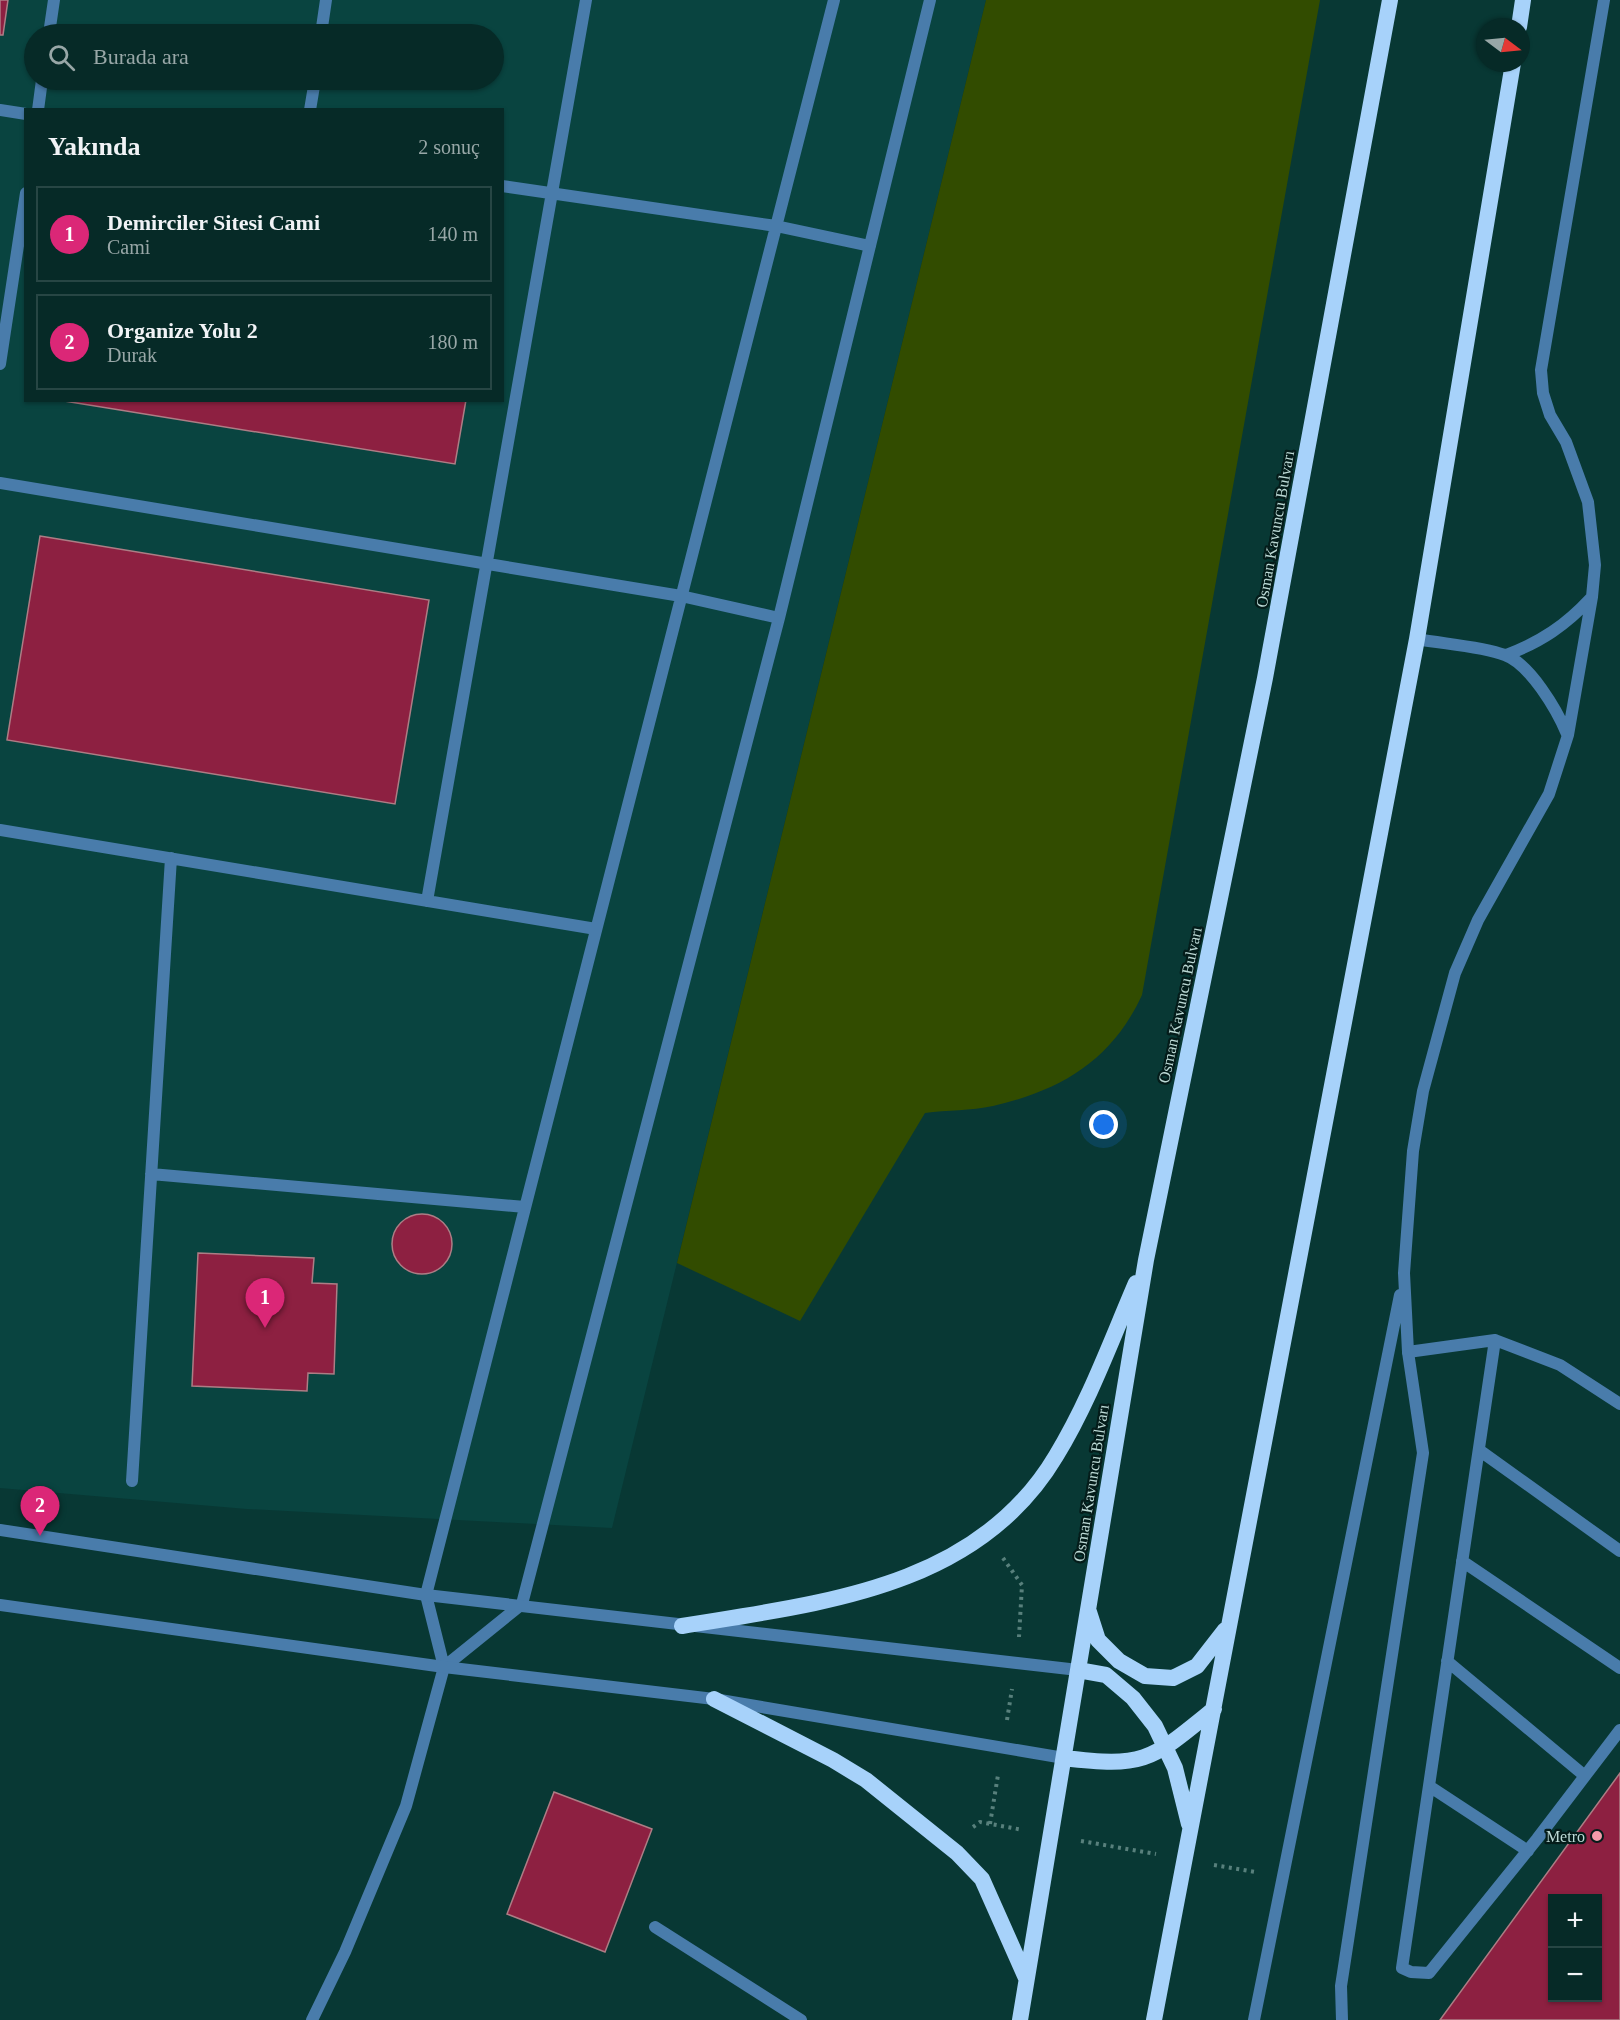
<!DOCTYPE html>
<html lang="tr">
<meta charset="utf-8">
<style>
body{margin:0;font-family:"Times New Roman",serif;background:#0f322f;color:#f1f3f6}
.controls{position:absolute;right:18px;bottom:18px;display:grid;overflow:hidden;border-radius:0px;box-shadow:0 2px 4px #0004}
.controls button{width:54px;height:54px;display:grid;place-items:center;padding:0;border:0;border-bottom:2px solid #274644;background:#062a27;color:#f1f3f6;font:30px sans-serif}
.compass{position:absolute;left:1476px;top:18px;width:54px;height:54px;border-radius:50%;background:#062a27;box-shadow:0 2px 4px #0004;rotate:106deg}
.you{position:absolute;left:1104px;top:1125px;width:21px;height:21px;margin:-15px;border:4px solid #fff;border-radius:50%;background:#1a73e8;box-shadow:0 0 0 9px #1a73e833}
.badge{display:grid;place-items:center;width:39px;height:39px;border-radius:50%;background:#db2777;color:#fff;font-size:20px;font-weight:700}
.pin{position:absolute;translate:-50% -50px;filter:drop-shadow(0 2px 3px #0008)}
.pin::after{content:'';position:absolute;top:32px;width:21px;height:18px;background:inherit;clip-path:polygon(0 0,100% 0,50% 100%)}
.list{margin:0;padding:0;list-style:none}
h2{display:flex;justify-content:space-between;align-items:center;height:78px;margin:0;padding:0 24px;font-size:26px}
h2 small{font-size:20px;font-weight:400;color:#98a7a7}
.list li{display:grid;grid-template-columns:39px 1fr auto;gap:18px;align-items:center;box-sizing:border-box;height:96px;margin:0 12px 12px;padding:0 12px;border:2px solid #274644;border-radius:0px}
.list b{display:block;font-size:22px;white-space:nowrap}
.list p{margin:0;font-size:20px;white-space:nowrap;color:#98a7a7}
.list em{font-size:20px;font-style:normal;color:#98a7a7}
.icon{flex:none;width:33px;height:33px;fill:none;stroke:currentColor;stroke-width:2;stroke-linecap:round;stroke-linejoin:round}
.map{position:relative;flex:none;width:1620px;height:2020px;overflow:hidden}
.search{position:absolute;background:#062a27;box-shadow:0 2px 4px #0004;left:24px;top:24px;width:480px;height:66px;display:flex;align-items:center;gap:15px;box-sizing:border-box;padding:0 21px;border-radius:33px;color:#98a7a7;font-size:22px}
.panel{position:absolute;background:#062a27;box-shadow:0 2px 4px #0004;left:24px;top:108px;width:480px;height:294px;border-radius:0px}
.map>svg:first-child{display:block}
.built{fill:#094440;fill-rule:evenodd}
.green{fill:#324c00}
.building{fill:#8d2041;stroke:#ad7d85;stroke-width:1.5;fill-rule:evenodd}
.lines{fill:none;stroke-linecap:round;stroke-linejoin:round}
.path{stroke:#58807c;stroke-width:4;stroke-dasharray:3 4.5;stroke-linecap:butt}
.service{stroke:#497cab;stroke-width:12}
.minor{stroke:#497cab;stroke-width:12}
.tertiary{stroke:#497cab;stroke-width:12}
.trunk{stroke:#a7d2fa;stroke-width:16}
.poi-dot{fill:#f39aaa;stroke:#041c1a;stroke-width:2}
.labels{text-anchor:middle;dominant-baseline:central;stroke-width:4.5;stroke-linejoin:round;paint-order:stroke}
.street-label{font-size:16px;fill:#bcd9d5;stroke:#041c1a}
.poi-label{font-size:16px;fill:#bcd9d5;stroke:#041c1a;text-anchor:end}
</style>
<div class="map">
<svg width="1620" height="2020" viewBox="0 0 1620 2020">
<rect width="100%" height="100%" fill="#083834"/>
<!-- built -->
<path class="built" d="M0 0H986L612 1528 247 1509 0 1488ZM34 34H494V80H34ZM26 110H502V400H26Z"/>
<!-- green -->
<path class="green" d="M986 0H1320L1142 995C1112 1060 1062 1090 993 1106 971 1111 947 1110 925 1113L800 1321 677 1263Z"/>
<!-- building -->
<path class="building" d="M0 0H8L3 35H0Z
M58 400H466L455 464Z
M40 536 429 600 395 804 7 740Z
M392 1244a30 30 0 1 1 60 0a30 30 0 1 1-60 0Z
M198 1253 314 1258 312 1283 337 1284 334 1374 308 1373 307 1391 192 1386Z
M1620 1773V2020H1440ZM1552 1898H1598V1998H1552Z
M554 1792 652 1829 605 1952 507 1914Z"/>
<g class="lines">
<!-- path -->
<path class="path" d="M1003 1558 1022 1585 1019 1637
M1007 1720 1012 1689
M990 1824 998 1775
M973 1827 980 1822 1023 1830
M1081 1841 1156 1854
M1214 1865 1256 1872"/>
<!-- service -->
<path class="service" d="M1495 1340 1402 1968 1411 1972 1429 1973 1537 1839 1620 1730
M1408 1352 1495 1340 1560 1365 1620 1404
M1479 1450 1620 1551
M1462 1561 1620 1668
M1447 1661 1585 1776
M1429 1786 1528 1851
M655 1927 801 2020"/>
<!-- minor -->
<path class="minor" d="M49 34 54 0
M321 34 326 0
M0 110 26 114
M38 110 42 80
M310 110 315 80
M502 186 776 226 870 246
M0 364 26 193
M0 483 681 596 779 618
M0 830 596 929
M427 901 586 0
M151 1174 525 1207
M132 1481 171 858
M444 1667 522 1604 779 618 930 0
M312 2020 345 1952 406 1806 444 1667 426 1595 834 0"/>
<!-- tertiary -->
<path class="tertiary" d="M1417 639C1444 644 1480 646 1505 655 1530 664 1557 710 1567 734
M1506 655C1541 642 1566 625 1591 598
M0 1530 426 1595 1078 1670
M0 1605 444 1667 714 1699 1064 1758
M1254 2020 1400 1295
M1342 2020 1341 1986 1423 1453 1408 1352 1404 1273 1413 1151 1423 1091 1455 973 1478 920 1549 794 1568 735 1592 597 1595 565 1588 502 1566 442 1550 415 1543 393 1541 370 1604 0"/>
<!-- trunk -->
<path class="trunk" d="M1519 27 1523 0
M1089 1612 1098 1640 1119 1661 1145 1676 1173 1678 1197 1666 1225 1630
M682 1626C820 1603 977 1589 1056 1456 1089 1402 1111 1341 1136 1283
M1078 1670 1106 1675 1133 1698 1155 1726 1175 1768 1189 1824
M714 1699 833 1760 866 1780 957 1853 982 1879 1026 1978
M1064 1758C1146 1768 1151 1760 1214 1709
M1020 2020 1146 1260 1265 678 1390 0
M1154 2020 1417 639 1513 63"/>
</g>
<!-- markers -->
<circle class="poi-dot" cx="1597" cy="1836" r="6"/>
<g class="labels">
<!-- street labels -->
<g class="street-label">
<text transform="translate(1275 529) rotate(-80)">Osman Kavuncu Bulvarı</text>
<text transform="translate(1180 1005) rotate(-78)">Osman Kavuncu Bulvarı</text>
<text transform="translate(1091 1483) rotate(-81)">Osman Kavuncu Bulvarı</text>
</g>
<!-- poi labels -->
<g class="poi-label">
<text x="1585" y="1836">Metro</text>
</g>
</g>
</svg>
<div class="controls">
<button>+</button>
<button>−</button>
</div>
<svg class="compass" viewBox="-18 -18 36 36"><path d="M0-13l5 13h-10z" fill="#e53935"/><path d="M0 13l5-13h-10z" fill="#98a7a7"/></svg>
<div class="you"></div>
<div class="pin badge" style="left:265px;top:1328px">1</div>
<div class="pin badge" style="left:40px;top:1536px">2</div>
<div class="search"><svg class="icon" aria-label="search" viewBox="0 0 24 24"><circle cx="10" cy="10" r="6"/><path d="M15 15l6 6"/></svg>Burada ara</div>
<section class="panel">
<h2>Yakında<small>2 sonuç</small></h2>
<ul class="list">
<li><span class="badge">1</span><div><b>Demirciler Sitesi Cami</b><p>Cami</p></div><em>140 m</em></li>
<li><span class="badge">2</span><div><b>Organize Yolu 2</b><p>Durak</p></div><em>180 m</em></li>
</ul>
</section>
</div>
